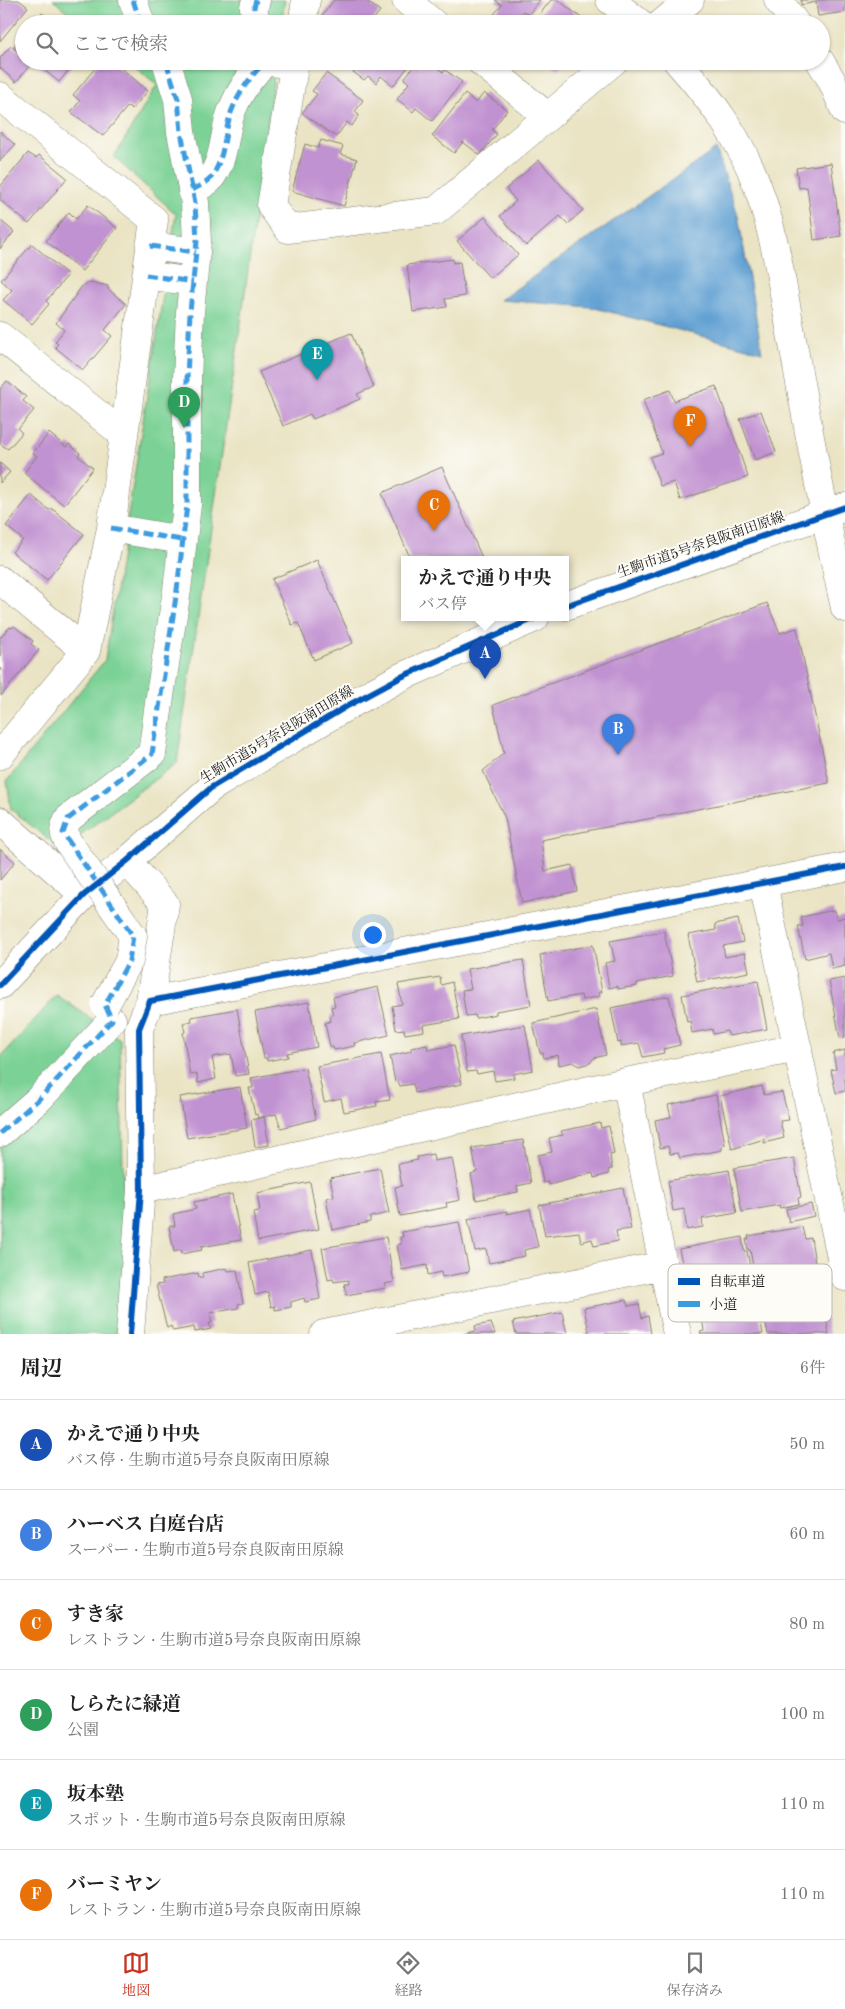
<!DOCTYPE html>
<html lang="ja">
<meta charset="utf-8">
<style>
body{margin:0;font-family:"Old Standard TT","Noto Serif JP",serif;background:#f2f2f2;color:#222}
.you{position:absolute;left:372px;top:934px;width:18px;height:18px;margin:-12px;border:4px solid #fff;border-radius:50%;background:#1a73e8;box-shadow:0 0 0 8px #1a73e833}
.badge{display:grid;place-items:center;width:32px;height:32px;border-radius:50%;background:#c8321e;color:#fff;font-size:16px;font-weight:700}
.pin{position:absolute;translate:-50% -41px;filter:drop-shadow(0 1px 2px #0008)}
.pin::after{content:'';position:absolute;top:26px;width:18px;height:15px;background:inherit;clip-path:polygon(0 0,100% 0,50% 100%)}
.popup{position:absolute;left:401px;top:556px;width:168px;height:65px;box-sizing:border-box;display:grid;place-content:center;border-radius:0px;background:#fff;filter:drop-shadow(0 1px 4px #0005);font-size:16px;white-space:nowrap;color:#767676}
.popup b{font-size:19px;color:#222}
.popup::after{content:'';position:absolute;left:50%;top:100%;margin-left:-10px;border:10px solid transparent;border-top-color:#fff}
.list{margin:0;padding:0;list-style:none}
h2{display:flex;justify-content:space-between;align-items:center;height:65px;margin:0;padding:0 20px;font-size:21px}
h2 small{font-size:16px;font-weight:400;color:#767676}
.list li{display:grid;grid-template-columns:32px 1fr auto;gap:15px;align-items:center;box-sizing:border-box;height:90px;padding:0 20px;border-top:1px solid #e0e0e0}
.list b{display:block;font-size:19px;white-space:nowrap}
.list p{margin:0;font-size:16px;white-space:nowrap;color:#767676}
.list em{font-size:16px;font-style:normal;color:#767676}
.icon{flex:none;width:28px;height:28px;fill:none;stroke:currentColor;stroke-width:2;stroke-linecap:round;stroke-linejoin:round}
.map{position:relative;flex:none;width:845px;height:1334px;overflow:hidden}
.search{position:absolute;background:#fff;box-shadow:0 1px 4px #0004;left:15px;right:15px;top:15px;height:55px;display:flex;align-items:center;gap:12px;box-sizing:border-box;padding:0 18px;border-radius:28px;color:#767676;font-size:19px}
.sheet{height:605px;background:#fff}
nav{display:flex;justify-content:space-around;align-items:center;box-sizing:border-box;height:70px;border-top:1px solid #e0e0e0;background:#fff;font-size:14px;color:#767676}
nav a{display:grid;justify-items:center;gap:2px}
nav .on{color:#c8321e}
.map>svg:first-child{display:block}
.green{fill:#7bd296;stroke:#4c7759}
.water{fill:#61a0d3;stroke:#3e5e78}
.building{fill:#c192d1}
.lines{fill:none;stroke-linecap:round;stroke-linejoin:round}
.minor-casing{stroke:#838070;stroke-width:29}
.minor{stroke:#fff;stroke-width:28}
.minor-bridge-casing{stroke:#838070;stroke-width:29;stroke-linecap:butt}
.minor-bridge{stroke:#fff;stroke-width:28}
.quiet{stroke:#3c9bdf;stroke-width:5;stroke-dasharray:10 5;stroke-linecap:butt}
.cycleway-casing{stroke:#fdfcf7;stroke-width:9}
.cycleway{stroke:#0057b8;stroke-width:6}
.labels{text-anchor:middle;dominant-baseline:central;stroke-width:4;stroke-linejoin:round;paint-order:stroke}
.street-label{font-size:14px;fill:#1c1c1c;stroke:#fdfcf7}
.key{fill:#fdfcf7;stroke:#bab9b5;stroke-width:1}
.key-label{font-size:14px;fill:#1c1c1c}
</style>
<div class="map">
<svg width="845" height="1334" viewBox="0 0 845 1334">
<rect width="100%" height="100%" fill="#fdfcf7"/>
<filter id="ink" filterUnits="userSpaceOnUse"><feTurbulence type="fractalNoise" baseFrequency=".02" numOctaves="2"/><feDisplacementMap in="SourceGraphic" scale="10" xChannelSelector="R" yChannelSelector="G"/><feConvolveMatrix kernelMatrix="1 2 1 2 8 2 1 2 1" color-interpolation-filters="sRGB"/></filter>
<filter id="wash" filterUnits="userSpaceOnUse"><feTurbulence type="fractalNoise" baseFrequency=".0096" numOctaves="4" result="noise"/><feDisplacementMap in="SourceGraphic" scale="20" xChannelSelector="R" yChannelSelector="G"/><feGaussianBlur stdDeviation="1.12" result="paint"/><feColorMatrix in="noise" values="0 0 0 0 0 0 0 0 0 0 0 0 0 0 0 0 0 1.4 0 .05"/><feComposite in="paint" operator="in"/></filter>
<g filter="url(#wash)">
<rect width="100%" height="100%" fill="#eae4c4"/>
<!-- green -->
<path class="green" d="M53 0H285L281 24H82Z
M129 61H276L241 322 177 763 83 833 55 845 11 809 7 781 105 660 176 214 114 157 157 85Z
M57 995 120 1039 125 1264 116 1334H0V1058Z"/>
<!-- water -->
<path class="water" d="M716 149 738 215 762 352 591 307 500 300Z"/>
<g id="blocks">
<!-- building -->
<path class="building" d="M0 0H19L28 7 0 41Z
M334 0H365L380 11 370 24H323L319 20Z
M495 0H540L528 15 523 11 513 24H507L494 14 502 5Z
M551 0H558L584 20 581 24H532Z
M801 0H845V12L818 16 816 2 801 5Z
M42 13 53 22 59 16 69 24H33Z
M24 35V54L14 46Z
M11 46 24 57V61H29L32 63 16 82 0 68V58Z
M33 61H76L59 82Z
M101 61H113L148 91 132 109 128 106 103 136 71 112 80 101 73 95Z
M349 61H413L393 86 381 76 376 83 368 76 364 80 345 66Z
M425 61H429L443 72 445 70 462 82 432 121 416 108 413 112 397 99 409 83 404 79 416 63 420 67Z
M547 61H565L558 70Z
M326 73 363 100 355 112 359 115 352 126 347 122 336 137 302 113 317 94 312 91Z
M484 93 507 110 492 130 497 134 480 155 463 142 454 153 432 136 465 94 476 103Z
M0 131 15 145 0 161Z
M321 140 343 146 340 154 357 159 344 206 292 191 305 144 318 148Z
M28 153 36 158 39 155 67 178 29 224 0 200V187Z
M539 160 583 210 568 224 560 216 526 246 500 216 516 201 506 189Z
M831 163 841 236 814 240 807 187 799 188 796 168Z
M88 205 117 228 82 271 46 241 69 212 76 219Z
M485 217 518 255 490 278 457 241Z
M0 220 14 232 0 249Z
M32 244 68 275 46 301 49 304 32 324 3 300 12 290 1 280Z
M453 259V263L460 262 465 296 445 299 447 307 413 312 407 265Z
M90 282 108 286V289L126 304 105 330 112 336 83 370 55 347 58 344 55 342 64 330 56 323 82 286Z
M351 333 374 387 357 394 360 399 313 419 310 414 283 426 259 372Z
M7 381 26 397 23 401 34 410 18 429 22 433 8 449 0 444V389Z
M716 386 748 477 680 500 674 482 660 486 650 457 662 453 643 400 670 390 674 401Z
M761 411 776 452 755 460 740 419Z
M49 433 66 447 69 444 80 453 78 456 93 468 64 505 24 473 37 456 33 453Z
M0 463 10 472 0 483Z
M442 467 483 560H411L382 493Z
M31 495 49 510 51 508 84 534 47 580 12 552 23 540 6 526Z
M317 560 353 643 314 660 298 623 292 625 272 579Z
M767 603 780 633 797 628 829 783 541 840 545 871 572 865 577 891 522 903 505 818 483 771 504 753 493 705Z
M14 626 33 641 31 644 39 650 1 696 0 636 1 637 10 627 12 628Z
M0 849 15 862 0 880Z
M834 910 837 919 845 917V966L832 969 829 953 805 959 798 926H803L801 917Z
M738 919 743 942 723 946 725 957 745 953 749 972 697 982 688 935 716 930 715 924Z
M664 931 673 976 637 983V986L618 989V986L609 988 605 963 615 961 610 941Z
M593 945 602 992H599L600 996 582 1000 581 995 548 1001 540 955Z
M523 960 531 1005 496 1011V1014L476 1018 475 1015 466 1016 462 990 471 989 467 969Z
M440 977 441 985 452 982 459 1019 423 1025 424 1031 405 1034 404 1029 396 1030 392 1006 402 1004 398 984Z
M845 978V1037L840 1038 829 981Z
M758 981 767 1029 729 1036 727 1031 713 1034 712 1029 692 1033 690 1021 687 1022 682 995Z
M378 987 389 1035 354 1043 355 1046 334 1050 333 1047H330L325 1023 331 1021 330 1015H333L331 1007 335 1006 333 997Z
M669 996 680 1045 663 1049 664 1053 643 1057 639 1043 621 1046V1042L618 1043 611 1008Z
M309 1002 317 1047 287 1053 288 1057 267 1061V1058H264L255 1012Z
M237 1009 249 1074 235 1076 231 1054 212 1057 216 1079 198 1083 197 1074 190 1075 183 1033 185 1032 183 1023 192 1021 191 1017Z
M596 1009 606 1055 594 1058 590 1063 579 1066 573 1062 559 1065 558 1055 544 1058 543 1053H540L533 1023Z
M525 1025 533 1070 513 1074 514 1078 495 1081 493 1071 477 1074 476 1071 467 1072 461 1036Z
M427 1045 428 1050 454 1045 462 1084 415 1093 413 1084 400 1086 398 1081 395 1082 390 1056 411 1051V1048Z
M845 1050V1091L836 1093 831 1070 836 1069 833 1053Z
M381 1054 390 1100 376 1102 377 1106 344 1112 341 1098 324 1102 317 1066Z
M305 1068 316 1119 281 1128 276 1114 258 1118 257 1114 255 1115 249 1088H253L251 1078Z
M762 1086 764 1095 782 1092 789 1120 780 1121 784 1138 764 1143V1139L732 1149 720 1096Z
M240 1087 247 1128 187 1138 180 1097Z
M716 1095 725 1145 722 1146V1150L680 1158 678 1153 670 1154 668 1146 660 1148 655 1120 671 1117 668 1105Z
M264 1117 269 1145 255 1147 251 1120Z
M600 1123 601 1128 609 1126 614 1154 610 1155 612 1169 608 1170 609 1174 594 1178 593 1173 549 1185 548 1182 543 1183 538 1155 552 1152 549 1138 563 1135 561 1131Z
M523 1140 531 1183 517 1186 518 1192 476 1200 471 1174 477 1172 472 1148Z
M433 1154 434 1161 452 1158 460 1200 446 1203 447 1207 400 1216 395 1187 402 1186 398 1164 418 1160 417 1157Z
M794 1158 801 1197 798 1198 799 1204 780 1208 779 1205 742 1212 734 1168Z
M380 1168 389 1213 370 1217V1222L332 1230 326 1198 334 1196 330 1178Z
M729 1170 737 1213 702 1219 703 1227 687 1230 684 1209 673 1211 668 1181Z
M310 1182 319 1229 258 1241 253 1212 260 1211 257 1193Z
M623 1188 631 1229 616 1231 618 1241 594 1246 592 1239 581 1242 579 1232 545 1236 539 1205Z
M232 1194 241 1240 201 1247 202 1250 181 1254V1250L174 1252 169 1226H175L173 1214 196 1209 194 1202Z
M811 1204 814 1216 789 1222 786 1209Z
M530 1209 538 1247 524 1250 525 1256 489 1263 486 1249 475 1251 468 1219 507 1211V1214Z
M459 1222 469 1272 442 1277 441 1272 428 1275 427 1265 402 1270 397 1245 401 1244 400 1237H403L402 1232Z
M802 1227 805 1239 811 1238 816 1269H818V1272L780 1279 781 1280 756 1283 750 1250H748L746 1239H749L748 1236Z
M386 1237 394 1282 385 1284 386 1288 346 1295 344 1284H349L348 1280 334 1282 333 1279 328 1280 322 1248Z
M742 1237 744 1251H747L753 1283 690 1296 687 1283H690L687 1266 683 1267 679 1249Z
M312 1250 320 1299 305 1302 304 1298 291 1302V1307L275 1310V1306L271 1307 268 1292 255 1295 249 1263Z
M227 1268 228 1271 237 1270 243 1303 238 1304V1308L210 1313 212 1323H209L211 1329 195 1332 194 1327 173 1331 171 1326 167 1328 156 1285 163 1284 162 1280 198 1273 199 1277H203L202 1273Z
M816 1293 817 1297 822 1296 829 1334H768L762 1304Z
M626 1300 628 1306 639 1304 642 1318 648 1316 651 1334H584L589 1332 584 1308Z
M756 1307 757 1312H759L763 1334H701L700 1332 704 1331 702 1317Z
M562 1312 567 1334H516L513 1322Z
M491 1323 495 1334H463L476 1331 475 1326Z"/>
</g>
</g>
<g filter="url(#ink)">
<use href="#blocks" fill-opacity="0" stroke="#838070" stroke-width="1"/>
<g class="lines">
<!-- minor casing -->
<g class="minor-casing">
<path id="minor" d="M133 0 141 24
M406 0 434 24
M610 0 641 24
M778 0 796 24
M255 24 254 7 256 0
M302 24 306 0
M661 24 690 0
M295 61 271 206 288 229 436 211 614 61
M480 61 547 116
M677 61C710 98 740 138 757 185 777 239 784 298 795 355 810 440 826 524 845 608
M820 61 832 81 845 111
M0 96 154 220 111 528 86 651 0 755
M192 190C197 187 205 184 209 180 226 160 223 133 232 110 239 93 251 75 265 62L295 64
M150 246 196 252
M146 275 193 282
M0 336 124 435
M111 528 182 540
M0 580 86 651
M565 606 845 507
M161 689 177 590 187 505V379L190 312 197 241 195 203 181 132 178 99 166 61
M0 821 84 895
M127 861 165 904 150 1001
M763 883 845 1277
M0 985 84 895 127 861 212 787 349 705 401 677 535 618
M626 1082 677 1334
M0 1133 39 1099 112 1020
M141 1190 626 1082 798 1048
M130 1334 141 1190 139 1029 150 1001 845 867
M324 1334 664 1265"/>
</g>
<!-- minor -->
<use href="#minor" class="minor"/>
<!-- minor-bridge casing -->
<g class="minor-bridge-casing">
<path id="minor-bridge" d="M105 1005 129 961 133 936 68 842C63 832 63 829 68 819L152 754 161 689"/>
</g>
<!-- minor-bridge -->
<use href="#minor-bridge" class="minor-bridge"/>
<!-- quiet -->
<path class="quiet" d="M133 0 141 24
M255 24 254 7 256 0
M192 190C197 187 205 184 209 180 226 160 223 133 232 110 239 93 251 75 265 62L295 64
M150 246 196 252
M146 275 193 282
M111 528 182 540
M0 1133 39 1099 112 1020 105 1005 129 961 133 936 63 833 68 819 152 754 177 590 187 505V379L190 312 197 241 195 203 181 132 178 99 166 61"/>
<!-- cycleway casing -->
<g class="cycleway-casing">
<path id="cycleway" d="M565 606 845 507
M0 985 84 895 127 861 212 787 349 705 401 677 535 618
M130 1334 141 1190 139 1029 150 1001 845 867"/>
</g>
<!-- cycleway -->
<use href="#cycleway" class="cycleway"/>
</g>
</g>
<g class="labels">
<!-- street labels -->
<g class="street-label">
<text transform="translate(701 545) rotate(-19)">生駒市道5号奈良阪南田原線</text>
<text transform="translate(277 735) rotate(-31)">生駒市道5号奈良阪南田原線</text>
</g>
</g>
<!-- legend -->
<rect x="668" y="1264" width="164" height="58" rx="8" class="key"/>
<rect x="678" y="1278" width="22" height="7" fill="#0057b8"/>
<rect x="678" y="1301" width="22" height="6" fill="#3c9bdf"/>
<g class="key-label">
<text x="709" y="1286">自転車道</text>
<text x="709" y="1309">小道</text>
</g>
</svg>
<div class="you"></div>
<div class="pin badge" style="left:485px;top:679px;background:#1a4fb4">A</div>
<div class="popup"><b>かえで通り中央</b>バス停</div>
<div class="pin badge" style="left:618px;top:755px;background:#3f7fe0">B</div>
<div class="pin badge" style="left:434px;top:531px;background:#e8710a">C</div>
<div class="pin badge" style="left:184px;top:428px;background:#2e9e5b">D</div>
<div class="pin badge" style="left:317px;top:380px;background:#0f9aa8">E</div>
<div class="pin badge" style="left:690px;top:447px;background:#e8710a">F</div>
<div class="search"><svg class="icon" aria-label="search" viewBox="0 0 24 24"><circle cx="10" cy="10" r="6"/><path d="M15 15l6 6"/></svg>ここで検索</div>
</div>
<section class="sheet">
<h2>周辺<small>6件</small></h2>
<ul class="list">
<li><span class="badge" style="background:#1a4fb4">A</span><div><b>かえで通り中央</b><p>バス停 · 生駒市道5号奈良阪南田原線</p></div><em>50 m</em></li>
<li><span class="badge" style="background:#3f7fe0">B</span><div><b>ハーベス 白庭台店</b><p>スーパー · 生駒市道5号奈良阪南田原線</p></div><em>60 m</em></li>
<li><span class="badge" style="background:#e8710a">C</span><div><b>すき家</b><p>レストラン · 生駒市道5号奈良阪南田原線</p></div><em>80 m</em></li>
<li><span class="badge" style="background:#2e9e5b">D</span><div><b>しらたに緑道</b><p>公園</p></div><em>100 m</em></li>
<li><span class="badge" style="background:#0f9aa8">E</span><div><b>坂本塾</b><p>スポット · 生駒市道5号奈良阪南田原線</p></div><em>110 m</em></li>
<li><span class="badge" style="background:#e8710a">F</span><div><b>バーミヤン</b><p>レストラン · 生駒市道5号奈良阪南田原線</p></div><em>110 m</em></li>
</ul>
</section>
<nav>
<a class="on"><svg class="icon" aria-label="map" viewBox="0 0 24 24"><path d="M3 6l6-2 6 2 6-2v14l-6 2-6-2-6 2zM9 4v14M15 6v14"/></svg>地図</a>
<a><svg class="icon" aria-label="directions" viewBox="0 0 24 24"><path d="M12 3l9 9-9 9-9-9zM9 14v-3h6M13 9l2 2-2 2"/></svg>経路</a>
<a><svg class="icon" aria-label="saved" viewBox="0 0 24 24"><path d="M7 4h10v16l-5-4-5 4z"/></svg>保存済み</a>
</nav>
